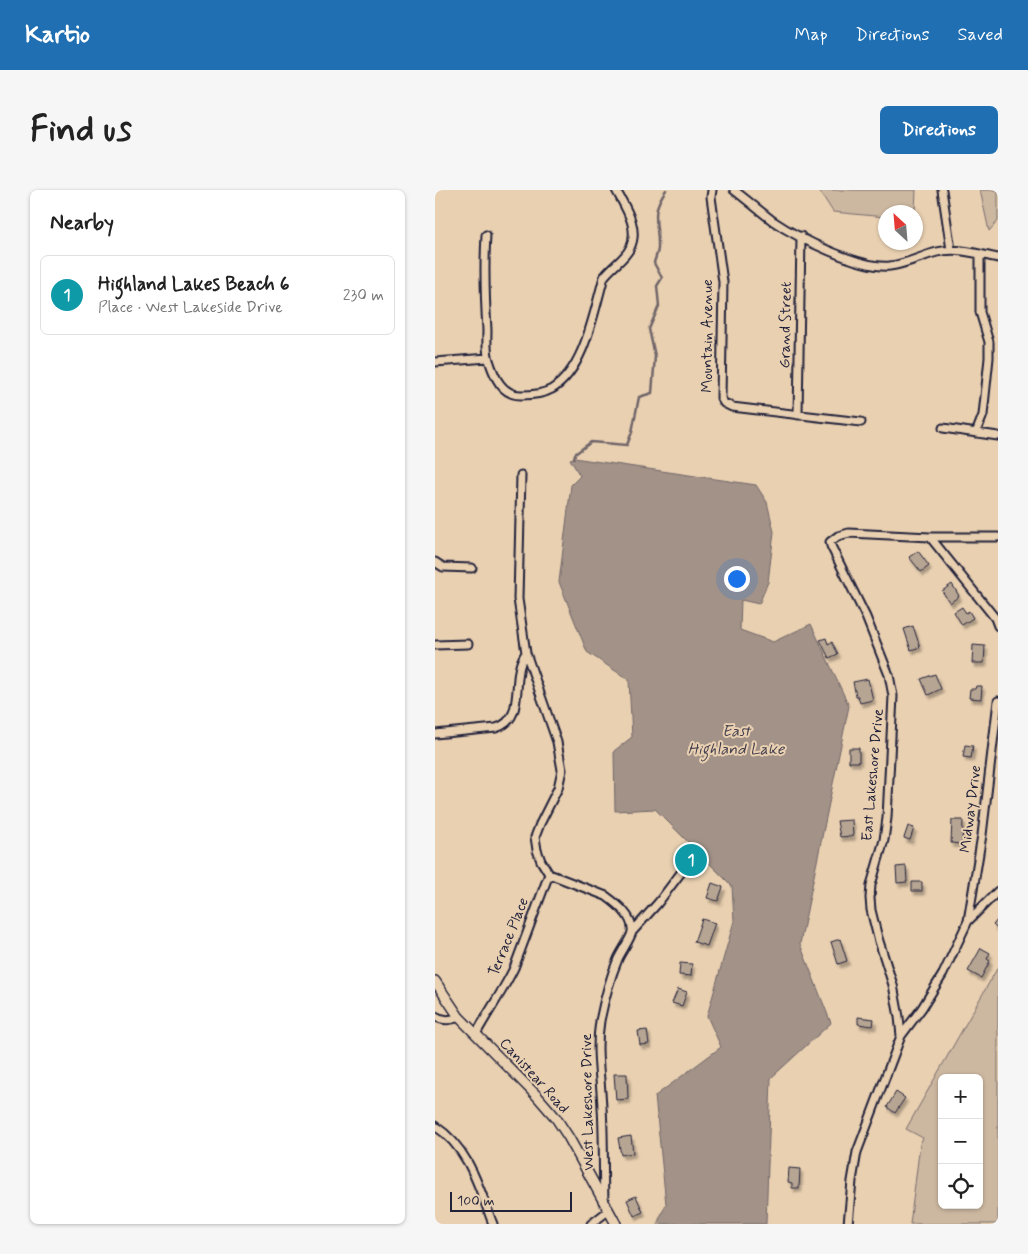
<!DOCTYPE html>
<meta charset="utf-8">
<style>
body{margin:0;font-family:Mynerve,sans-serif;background:#f6f6f6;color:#222}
.controls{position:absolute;right:15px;bottom:15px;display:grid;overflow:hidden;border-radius:8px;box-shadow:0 1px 4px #0004}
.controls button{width:45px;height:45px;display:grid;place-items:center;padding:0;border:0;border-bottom:1px solid #e0e0e0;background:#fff;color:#222;font:25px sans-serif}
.compass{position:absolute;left:443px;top:15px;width:45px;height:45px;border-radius:50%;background:#fff;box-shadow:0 1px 4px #0004;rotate:334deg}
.scale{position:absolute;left:15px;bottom:12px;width:122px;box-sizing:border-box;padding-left:5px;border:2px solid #22223b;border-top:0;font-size:14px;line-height:18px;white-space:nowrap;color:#22223b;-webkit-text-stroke:4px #e9d0b1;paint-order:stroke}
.you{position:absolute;left:301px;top:388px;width:18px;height:18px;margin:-12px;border:4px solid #fff;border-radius:50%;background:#1a73e8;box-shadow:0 0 0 8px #1a73e833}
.badge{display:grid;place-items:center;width:32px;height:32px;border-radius:50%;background:#1f6fb2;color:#fff;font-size:16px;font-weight:700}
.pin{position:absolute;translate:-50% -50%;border:2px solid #fff;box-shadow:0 1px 5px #0006}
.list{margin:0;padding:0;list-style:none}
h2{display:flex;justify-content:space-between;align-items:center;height:65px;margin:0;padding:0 20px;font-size:21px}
h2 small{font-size:16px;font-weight:400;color:#767676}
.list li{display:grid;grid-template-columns:32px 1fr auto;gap:15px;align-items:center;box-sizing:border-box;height:80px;margin:0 10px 10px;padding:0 10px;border:1px solid #e0e0e0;border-radius:8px}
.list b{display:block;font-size:19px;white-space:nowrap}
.list p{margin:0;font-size:16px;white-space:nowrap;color:#767676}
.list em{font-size:16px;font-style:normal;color:#767676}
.icon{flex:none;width:28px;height:28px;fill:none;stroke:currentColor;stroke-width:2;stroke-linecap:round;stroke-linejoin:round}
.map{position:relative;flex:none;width:563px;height:1034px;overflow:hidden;border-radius:8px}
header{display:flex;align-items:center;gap:30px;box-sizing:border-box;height:70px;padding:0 25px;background:#1f6fb2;color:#fff}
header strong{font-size:24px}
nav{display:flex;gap:28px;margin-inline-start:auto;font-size:18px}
.intro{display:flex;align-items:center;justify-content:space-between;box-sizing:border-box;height:120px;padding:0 30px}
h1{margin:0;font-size:35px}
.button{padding:12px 22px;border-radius:8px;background:#1f6fb2;color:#fff;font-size:18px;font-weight:700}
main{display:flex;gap:30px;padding:0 30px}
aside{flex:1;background:#fff;border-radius:8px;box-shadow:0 1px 4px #0004}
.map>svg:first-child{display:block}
.green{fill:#ccb7a0;stroke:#776c6e;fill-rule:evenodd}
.water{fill:#a29287;stroke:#6f6569}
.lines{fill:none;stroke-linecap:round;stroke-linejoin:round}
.stream{stroke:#6f6569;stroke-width:2.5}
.building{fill:#b7a593;stroke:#22223b;filter:url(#shadow)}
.minor-casing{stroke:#22223b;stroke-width:11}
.tertiary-casing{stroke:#22223b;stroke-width:12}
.minor{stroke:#e9d0b1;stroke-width:7}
.tertiary{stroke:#e9d0b1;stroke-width:9}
.labels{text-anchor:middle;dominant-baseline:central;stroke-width:4;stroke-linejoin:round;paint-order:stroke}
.street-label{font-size:15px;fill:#22223b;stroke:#e9d0b1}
.water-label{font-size:16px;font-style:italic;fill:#423e4e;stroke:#e9d0b1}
</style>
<header>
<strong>Kartio</strong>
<nav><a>Map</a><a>Directions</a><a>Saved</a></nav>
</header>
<div class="intro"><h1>Find us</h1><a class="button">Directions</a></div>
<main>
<aside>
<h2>Nearby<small></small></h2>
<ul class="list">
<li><span class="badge" style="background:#0f9aa8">1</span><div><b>Highland Lakes Beach 6</b><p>Place · West Lakeside Drive</p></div><em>230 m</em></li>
</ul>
</aside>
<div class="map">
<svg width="563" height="1034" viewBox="0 0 563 1034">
<defs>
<filter id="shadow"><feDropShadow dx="2.5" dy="4" stdDeviation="1" flood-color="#0004"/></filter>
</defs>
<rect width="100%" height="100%" fill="#e9d0b1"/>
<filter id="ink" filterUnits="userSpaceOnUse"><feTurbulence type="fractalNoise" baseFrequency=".02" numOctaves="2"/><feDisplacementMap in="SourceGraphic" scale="10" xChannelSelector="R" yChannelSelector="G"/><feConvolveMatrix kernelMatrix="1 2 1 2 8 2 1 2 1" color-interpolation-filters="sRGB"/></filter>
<g filter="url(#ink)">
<!-- green -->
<path class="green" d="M384 0H481L480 22H450V27L398 22Z
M545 0H563V31L554 41Z
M563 777V1034H475L485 954 488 948 471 939ZM507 888H544V1015H507Z"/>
<!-- water -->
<path class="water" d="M139 268 321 295 332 312 339 342 333 392 324 414 306 410 305 440 338 452 376 434 414 516 365 754 396 833 336 888 331 1034H222L231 1014 220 906 286 857 272 826 299 731 297 696 220 619 180 621 179 561 197 547 194 490 152 462 124 392 136 295 145 286 135 269Z"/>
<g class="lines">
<!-- stream -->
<path class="stream" d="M139 268 140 264 156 252 192 255 197 242 204 207 217 203 220 166 214 139 224 116 222 96 227 88 219 73C220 68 223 63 223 58 224 32 214 24 231 0"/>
</g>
<!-- building -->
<path class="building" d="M483 361 494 376 486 382 474 367Z
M517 394 524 406 515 413 507 401Z
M527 417 531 423 534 421 538 428 527 435 519 422Z
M478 436 485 457 476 460 469 439Z
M391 448 393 454 397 452 403 464 394 468 385 450Z
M538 455 550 456 549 473H537Z
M500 484 506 499 493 505 486 489Z
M433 489 438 510 425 513 423 506H421L418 492Z
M541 496H547L546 509 534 508 535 499H540Z
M530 555 538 556 536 568 528 567Z
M414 558H424V572H414Z
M417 630 418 646 405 647 402 631Z
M517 630H528L527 654 516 653Z
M473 636 479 638 475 650 469 648Z
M471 676 472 692 462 693 461 677Z
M477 692H487V701H477Z
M277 693 288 697 283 711 272 708Z
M267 729 280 733 272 756 259 752Z
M563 729V740L558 735Z
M405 749 412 771 403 774 396 752Z
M546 758 555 763 552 769 555 771 546 788 533 781Z
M245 773 257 774 256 786 244 785Z
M243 799 252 802 247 816 237 813Z
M423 827 439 829 438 836 423 834Z
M212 840 214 854 205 855 203 841Z
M179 884H192L193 909 181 910Z
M461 902 470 908 460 923 452 917Z
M196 946 198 963 186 965 183 948Z
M354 978 365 979 364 998H357V993L353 992Z
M201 1006 208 1022 199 1026 192 1010Z"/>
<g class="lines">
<!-- minor casing -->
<g class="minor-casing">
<path id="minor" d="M277 0 276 7 288 92 286 208 289 213 297 217 426 232
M299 0C312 10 325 21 338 31 363 48 425 79 455 76 472 74 486 66 502 62 522 57 544 64 563 68
M507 0 516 60
M51 45C49 77 50 108 52 140 52 149 51 161 54 170 59 186 67 206 87 205 97 205 108 204 117 199 150 179 159 121 169 87 176 77 190 69 195 58 205 38 190 17 181 0
M0 172 53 168
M363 225 366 46
M508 238 563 246
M541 243 548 225 554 168V152L545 122V64
M86 285 83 409 91 463 122 552 127 580 123 598 105 634 100 647 102 660 106 671 114 684 171 706C182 714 199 727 197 742 196 748 186 762 183 769 175 788 169 811 165 831 160 861 166 889 167 918 169 949 168 979 169 1010
M495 347 560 428 563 436
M0 372 8 377 37 378
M0 455 33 454
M0 544 61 538C93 529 74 485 91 463
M533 731 547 645 563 511
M197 742 223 713 248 680
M0 826C8 831 15 831 24 827
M41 844C53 822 68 801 79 778L114 684
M466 846 487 818 508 784 533 731 563 701
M0 936C34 958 44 998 58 1034
M156 1034 173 1021
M413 1034 417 991 422 962 466 846 464 827 458 795 443 748 436 720 435 708 436 695 449 650 452 628 458 506 454 485 431 427 396 356 395 352 403 346 414 343 495 347H563"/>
</g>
<!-- tertiary casing -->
<g class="tertiary-casing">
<path id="tertiary" d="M0 791 24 827 102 906 121 928 134 948 181 1034"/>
</g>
<!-- minor -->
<use href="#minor" class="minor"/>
<!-- tertiary -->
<use href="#tertiary" class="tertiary"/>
</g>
</g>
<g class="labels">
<!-- street labels -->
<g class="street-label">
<text transform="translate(351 135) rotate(-89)">Grand Street</text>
<text transform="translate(273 146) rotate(-90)">Mountain Avenue</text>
<text transform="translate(438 585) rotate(-85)">East Lakeshore Drive</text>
<text transform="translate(536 619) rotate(-83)">Midway Drive</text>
<text transform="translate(74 747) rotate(-68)">Terrace Place</text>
<text transform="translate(99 886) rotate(48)">Canistear Road</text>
<text transform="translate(153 912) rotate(-91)">West Lakeshore Drive</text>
</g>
<!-- water labels -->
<g class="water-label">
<text x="301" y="541">East<tspan x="301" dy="18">Highland Lake</tspan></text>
</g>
</g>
</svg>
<div class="controls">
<button>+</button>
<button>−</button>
<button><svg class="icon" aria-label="locate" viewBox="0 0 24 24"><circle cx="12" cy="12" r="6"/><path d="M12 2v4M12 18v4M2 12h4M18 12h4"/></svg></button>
</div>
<svg class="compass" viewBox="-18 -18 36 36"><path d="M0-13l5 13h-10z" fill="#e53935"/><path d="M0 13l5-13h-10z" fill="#767676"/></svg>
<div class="scale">100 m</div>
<div class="you"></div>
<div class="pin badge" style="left:256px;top:670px;background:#0f9aa8">1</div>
</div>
</main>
